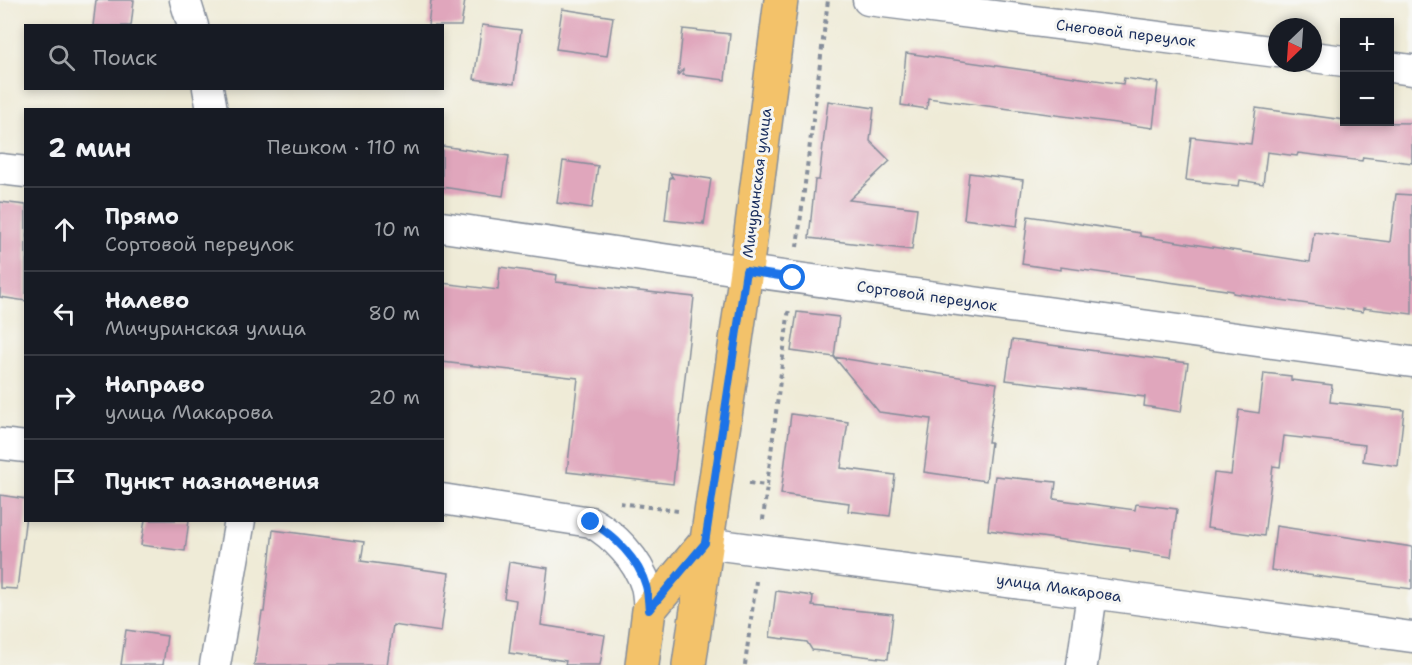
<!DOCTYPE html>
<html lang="ru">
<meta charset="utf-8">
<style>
body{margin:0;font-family:"Shantell Sans",sans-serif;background:#242831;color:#f1f3f6}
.controls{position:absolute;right:18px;top:18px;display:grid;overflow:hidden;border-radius:0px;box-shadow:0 3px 9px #0003}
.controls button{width:54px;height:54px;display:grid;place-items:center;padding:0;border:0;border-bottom:2px solid #363941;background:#171b24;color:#f1f3f6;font:30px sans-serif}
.compass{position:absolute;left:1268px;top:18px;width:54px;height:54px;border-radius:50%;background:#171b24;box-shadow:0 3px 9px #0003;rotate:205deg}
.stop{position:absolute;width:18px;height:18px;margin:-14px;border:4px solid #1a73e8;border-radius:50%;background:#fff}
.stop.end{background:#1a73e8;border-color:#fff;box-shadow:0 2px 6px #0008}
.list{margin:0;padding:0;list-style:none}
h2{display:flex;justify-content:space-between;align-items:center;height:78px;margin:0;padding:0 24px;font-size:26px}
h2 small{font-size:20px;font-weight:400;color:#9ea1a6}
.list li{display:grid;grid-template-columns:39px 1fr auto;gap:18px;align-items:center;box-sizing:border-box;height:84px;padding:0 24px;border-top:2px solid #363941}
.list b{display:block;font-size:22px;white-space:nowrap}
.list p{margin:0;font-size:20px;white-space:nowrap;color:#9ea1a6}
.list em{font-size:20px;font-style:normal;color:#9ea1a6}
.icon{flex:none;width:33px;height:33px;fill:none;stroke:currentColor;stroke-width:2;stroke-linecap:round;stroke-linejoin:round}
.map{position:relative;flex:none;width:1412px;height:665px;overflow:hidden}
.search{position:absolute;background:#171b24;box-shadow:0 3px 9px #0003;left:24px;top:24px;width:420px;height:66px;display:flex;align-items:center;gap:15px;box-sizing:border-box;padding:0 21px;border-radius:0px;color:#9ea1a6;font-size:22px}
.panel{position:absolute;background:#171b24;box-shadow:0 3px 9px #0003;left:24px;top:108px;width:420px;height:414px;border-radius:0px}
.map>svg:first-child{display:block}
.building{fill:#e0a6bc}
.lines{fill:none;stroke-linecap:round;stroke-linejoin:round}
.minor-casing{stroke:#858d9a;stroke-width:33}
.major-casing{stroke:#858d9a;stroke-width:36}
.path{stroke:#858d9a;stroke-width:4;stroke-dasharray:4.5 4.5;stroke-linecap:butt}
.minor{stroke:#fff;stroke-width:30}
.major{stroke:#f3c26a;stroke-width:33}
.route{stroke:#1a73e8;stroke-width:8}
.labels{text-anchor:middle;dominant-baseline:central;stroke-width:6;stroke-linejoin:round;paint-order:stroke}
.street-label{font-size:15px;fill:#1b2f5e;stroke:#f6f6f2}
</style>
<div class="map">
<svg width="1412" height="665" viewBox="0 0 1412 665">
<rect width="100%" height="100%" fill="#f6f6f2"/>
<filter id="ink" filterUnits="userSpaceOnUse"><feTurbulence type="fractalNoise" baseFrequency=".0167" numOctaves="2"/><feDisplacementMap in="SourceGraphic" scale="12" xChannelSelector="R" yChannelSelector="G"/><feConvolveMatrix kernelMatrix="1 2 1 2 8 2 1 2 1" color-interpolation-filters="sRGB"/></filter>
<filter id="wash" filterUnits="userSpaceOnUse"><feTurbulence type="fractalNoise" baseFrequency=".008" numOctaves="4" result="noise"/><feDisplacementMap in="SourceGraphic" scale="24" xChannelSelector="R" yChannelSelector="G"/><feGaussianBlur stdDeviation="1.35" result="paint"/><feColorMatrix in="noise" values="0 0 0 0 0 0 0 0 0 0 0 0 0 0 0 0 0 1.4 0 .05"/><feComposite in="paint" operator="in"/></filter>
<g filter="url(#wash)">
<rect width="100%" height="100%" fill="#efebd7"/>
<g id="blocks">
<!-- building -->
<path class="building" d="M96 0H134L131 26H93Z
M431 0H465L461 26H428Z
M562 9 613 17 607 56 556 49Z
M482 25 521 30 514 84 474 79Z
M683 29 730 34 725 80 683 75V70L678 75Z
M906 53 1123 84 1124 78 1158 83 1153 128 928 98 927 109 901 105Z
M828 101 874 108 870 141 890 161 849 200 917 208 912 250 809 238 815 180H819Z
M1256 108 1344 120V122L1412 123V163L1363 157 1362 161 1298 153 1297 156 1267 152 1263 184 1240 180 1239 186 1186 180 1191 137 1251 144Z
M442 146 509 156 503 196 442 187Z
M563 161 598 166 592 208 557 203Z
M670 173 711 179 704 225 703 222 702 224 665 220 670 177 673 178Z
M969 173 1023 180 1017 226 964 219Z
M1396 194 1412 195V314L1363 308V312L1233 293V291L1061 267V270L1022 264 1028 216 1140 233V236L1310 262 1314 232 1390 242Z
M0 202 26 205V301L0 297Z
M500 267 557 275 556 282 694 297 673 484 567 472 578 378 442 362V283L498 290Z
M797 312 839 317 834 357 791 351Z
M1012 340 1188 363 1181 412 1144 406 1145 397 1006 380Z
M834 357 997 383 988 442H991L986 481 924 472 931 419 879 412Z
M1264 373 1291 376V380L1332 385 1330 402 1404 410 1398 466 1363 461 1365 445 1284 436 1280 467 1273 466 1264 536 1207 528 1214 473 1231 475 1239 410 1259 413Z
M791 414 848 422 841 468 895 475 890 516 848 511 849 503 781 494Z
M995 476 1056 482 1054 499 1135 510 1136 504 1177 509 1171 557 1130 551V549L988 530Z
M0 495 26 499V515L17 589 0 588Z
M145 520H189L185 551 141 545Z
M1276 526 1412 547V589L1271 570Z
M273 530 364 542 361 561 449 573 441 632 393 625 387 665H254L262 612H264Z
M509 562 548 568 541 625 605 635 600 665H565L566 661 509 653 516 600 504 598Z
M776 591 813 596 812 606 893 614 888 659 812 650 807 642 770 637Z
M126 630 167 636 163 665H121Z"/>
</g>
</g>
<g filter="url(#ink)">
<use href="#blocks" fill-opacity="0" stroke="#858d9a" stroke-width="1.5"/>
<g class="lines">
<!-- minor casing -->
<g class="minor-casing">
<path id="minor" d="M185 0 193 26
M868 0 1277 52
M1313 57 1344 61
M1390 67 1412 70
M208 88 212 110
M0 169 26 172
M442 227 746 271 1412 362
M0 444 26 447
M442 499 591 522C614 535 638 560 646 586 648 593 648 602 649 610
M705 543 1092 593 1412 637
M215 665 240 520
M1082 665 1092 593"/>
</g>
<!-- major casing -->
<g class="major-casing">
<path id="major" d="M642 665 649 610 705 543
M689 665 746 271 781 0"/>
</g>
<!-- path -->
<path class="path" d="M797 247 828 0
M749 483 767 485 789 308
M620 503 678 511
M763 520 767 485
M745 665 756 581"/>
<!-- minor -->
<use href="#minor" class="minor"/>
<!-- major -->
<use href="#major" class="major"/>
</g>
</g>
<g class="lines" filter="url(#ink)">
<!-- route -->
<path class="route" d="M591 522C614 535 639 560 646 586 648 593 648 602 649 610L705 543 746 271 793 278"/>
</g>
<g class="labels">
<!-- street labels -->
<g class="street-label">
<text transform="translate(1126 33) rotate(7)">Снеговой переулок</text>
<text transform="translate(757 183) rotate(-83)">Мичуринская улица</text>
<text transform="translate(927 296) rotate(8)">Сортовой переулок</text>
<text transform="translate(1059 588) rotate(8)">улица Макарова</text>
</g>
</g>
</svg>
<div class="controls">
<button>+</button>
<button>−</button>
</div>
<svg class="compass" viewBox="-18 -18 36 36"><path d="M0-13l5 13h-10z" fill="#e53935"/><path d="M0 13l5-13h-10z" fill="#9ea1a6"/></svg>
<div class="stop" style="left:793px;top:278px"></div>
<div class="stop end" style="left:591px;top:522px"></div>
<div class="search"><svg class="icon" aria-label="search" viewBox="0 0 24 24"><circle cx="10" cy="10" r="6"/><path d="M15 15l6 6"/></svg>Поиск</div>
<section class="panel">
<h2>2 мин<small>Пешком · 110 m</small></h2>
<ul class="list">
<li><svg class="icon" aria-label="ahead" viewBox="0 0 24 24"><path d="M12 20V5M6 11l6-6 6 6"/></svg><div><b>Прямо</b><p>Сортовой переулок</p></div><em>10 m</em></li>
<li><svg class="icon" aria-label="left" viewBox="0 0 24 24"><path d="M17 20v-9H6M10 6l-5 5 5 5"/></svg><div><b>Налево</b><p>Мичуринская улица</p></div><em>80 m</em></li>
<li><svg class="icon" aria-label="right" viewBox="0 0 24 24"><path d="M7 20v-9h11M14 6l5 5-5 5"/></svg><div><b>Направо</b><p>улица Макарова</p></div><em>20 m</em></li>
<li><svg class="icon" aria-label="arrive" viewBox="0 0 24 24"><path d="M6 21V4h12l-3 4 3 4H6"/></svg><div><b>Пункт назначения</b></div></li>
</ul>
</section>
</div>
